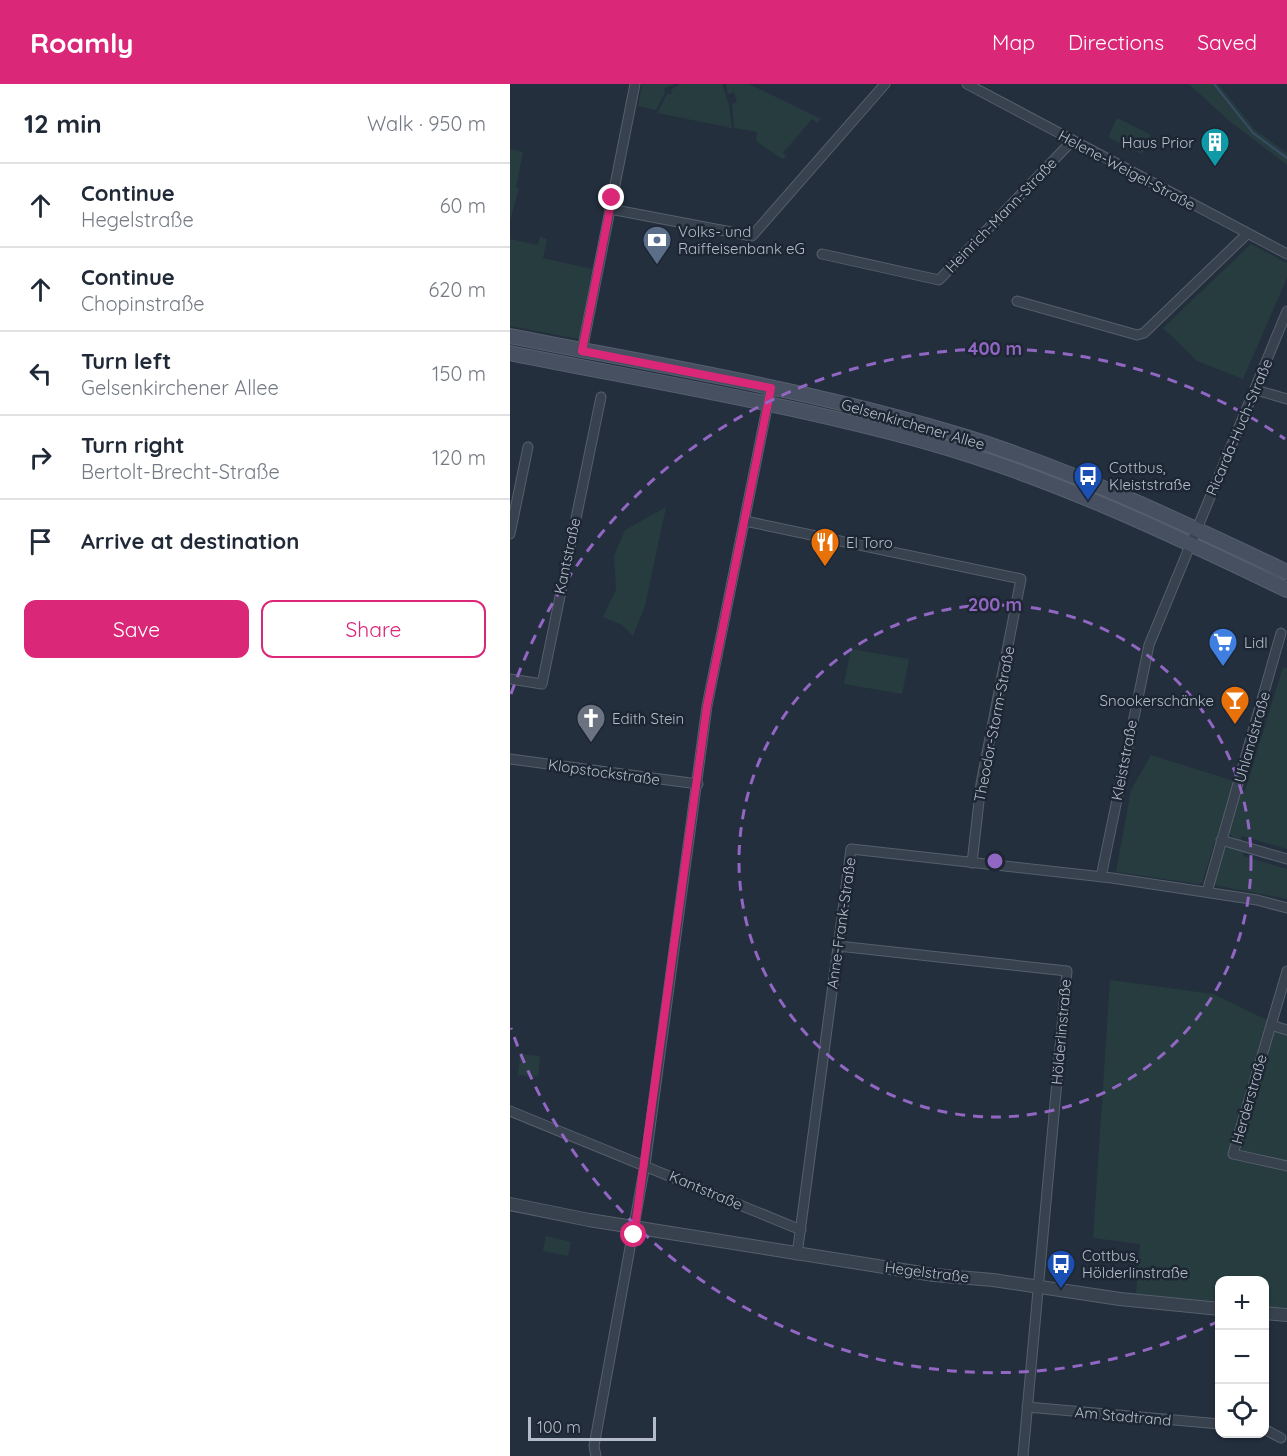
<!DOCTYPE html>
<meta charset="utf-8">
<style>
body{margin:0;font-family:Quicksand,sans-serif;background:#f6f6f7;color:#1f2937}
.controls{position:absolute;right:18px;bottom:18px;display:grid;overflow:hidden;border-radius:12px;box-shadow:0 2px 4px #0004}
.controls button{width:54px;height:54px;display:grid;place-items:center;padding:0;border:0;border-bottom:2px solid #e0e1e3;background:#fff;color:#1f2937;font:30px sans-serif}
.scale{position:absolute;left:18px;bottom:15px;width:128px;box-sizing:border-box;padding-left:6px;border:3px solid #b4bcc9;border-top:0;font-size:16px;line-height:21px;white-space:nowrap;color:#b4bcc9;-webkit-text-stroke:4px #1d2633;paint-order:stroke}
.stop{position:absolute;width:18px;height:18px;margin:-14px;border:4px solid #db2777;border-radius:50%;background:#fff}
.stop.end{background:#db2777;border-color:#fff;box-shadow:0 2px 6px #0008}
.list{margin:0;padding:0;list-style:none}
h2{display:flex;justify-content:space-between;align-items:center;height:78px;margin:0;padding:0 24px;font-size:26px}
h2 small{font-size:20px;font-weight:400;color:#747a83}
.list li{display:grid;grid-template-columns:39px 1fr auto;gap:18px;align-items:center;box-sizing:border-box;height:84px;padding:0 24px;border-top:2px solid #e0e1e3}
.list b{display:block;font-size:22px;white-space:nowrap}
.list p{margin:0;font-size:20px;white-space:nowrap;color:#747a83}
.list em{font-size:20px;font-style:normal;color:#747a83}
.actions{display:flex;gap:12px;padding:18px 24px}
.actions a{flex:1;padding:14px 0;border:2px solid #db2777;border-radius:12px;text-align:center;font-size:21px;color:#db2777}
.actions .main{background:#db2777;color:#fff}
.icon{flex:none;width:33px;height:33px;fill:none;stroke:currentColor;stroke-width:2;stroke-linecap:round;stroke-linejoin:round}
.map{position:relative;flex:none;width:777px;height:1372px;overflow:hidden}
header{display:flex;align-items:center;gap:36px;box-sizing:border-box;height:84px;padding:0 30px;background:#db2777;color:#fff}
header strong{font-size:28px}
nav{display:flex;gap:33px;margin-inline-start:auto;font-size:21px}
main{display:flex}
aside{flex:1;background:#fff}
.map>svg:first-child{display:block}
.green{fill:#263c3f}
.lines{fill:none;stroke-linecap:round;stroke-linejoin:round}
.stream{stroke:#394c67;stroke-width:2}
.minor-casing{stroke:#565f6c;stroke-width:11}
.tertiary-casing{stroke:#565f6c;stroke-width:14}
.secondary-casing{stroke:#565f6c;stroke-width:16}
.minor{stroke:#38414e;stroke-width:9}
.tertiary{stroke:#38414e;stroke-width:12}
.secondary{stroke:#465061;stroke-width:14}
.route{stroke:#db2777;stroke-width:8}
.ring{fill:none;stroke:#9266c3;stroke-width:3;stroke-dasharray:10 8}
.labels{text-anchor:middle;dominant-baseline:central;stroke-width:5;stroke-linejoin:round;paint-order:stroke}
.poi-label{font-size:15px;fill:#b4bcc9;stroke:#1d2633;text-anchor:start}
.street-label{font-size:15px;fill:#b4bcc9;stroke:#1d2633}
.centre{fill:#9266c3;stroke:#1d2633;stroke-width:3}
.ring-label{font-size:18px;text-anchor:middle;font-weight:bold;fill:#9266c3;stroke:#1d2633;stroke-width:5;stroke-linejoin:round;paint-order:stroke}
</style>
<header>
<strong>Roamly</strong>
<nav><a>Map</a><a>Directions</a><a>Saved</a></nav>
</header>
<main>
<aside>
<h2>12 min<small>Walk · 950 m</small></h2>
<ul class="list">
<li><svg class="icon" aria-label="ahead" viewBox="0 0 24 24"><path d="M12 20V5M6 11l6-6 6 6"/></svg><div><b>Continue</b><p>Hegelstraße</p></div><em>60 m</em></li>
<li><svg class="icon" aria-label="ahead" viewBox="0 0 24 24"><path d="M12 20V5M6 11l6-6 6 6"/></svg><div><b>Continue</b><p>Chopinstraße</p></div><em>620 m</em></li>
<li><svg class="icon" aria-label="left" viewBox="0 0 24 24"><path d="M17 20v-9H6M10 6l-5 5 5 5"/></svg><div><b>Turn left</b><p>Gelsenkirchener Allee</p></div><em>150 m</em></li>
<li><svg class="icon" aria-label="right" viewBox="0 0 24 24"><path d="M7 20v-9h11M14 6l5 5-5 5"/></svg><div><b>Turn right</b><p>Bertolt-Brecht-Straße</p></div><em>120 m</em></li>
<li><svg class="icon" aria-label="arrive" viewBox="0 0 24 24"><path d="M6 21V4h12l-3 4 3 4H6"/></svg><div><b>Arrive at destination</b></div></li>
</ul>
<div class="actions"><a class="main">Save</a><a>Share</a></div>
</aside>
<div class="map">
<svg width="777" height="1372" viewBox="0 0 777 1372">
<rect width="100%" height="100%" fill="#242f3e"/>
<!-- green -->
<path class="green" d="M132 0H165L154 4 155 8 146 26 128 22Z
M170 0H212L219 21 222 44 147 29 157 10H162L161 6Z
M216 0H239L311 35 307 39 302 35 273 69 277 73 272 75 246 57 247 48 224 44 222 20 227 18 224 8 218 10Z
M679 0H708L745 46 777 69V81L718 36Z
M607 34 641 51 632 70 598 53Z
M0 65 13 68 6 104 9 105 0 136Z
M30 153 37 155 33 174 82 185 69 255 0 242V155L28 161Z
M741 160 777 179V194L733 295 687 277 653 244Z
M156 423 135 522 123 552 112 541 93 533 106 506 104 472 115 446Z
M341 565 399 575 392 610 334 600Z
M773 583 777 584V765L732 752 730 758 718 749 730 706 735 707Z
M641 671 724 697 692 799 689 800 606 788 621 706Z
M723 763 734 766 733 772 777 785V815L704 801 714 765Z
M600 896 703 910 755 935 777 941V1224L755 1222 754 1196H710L709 1218 626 1210 630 1160 583 1154Z
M10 970 30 972 28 993 8 991Z
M36 1152 61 1158 58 1172 33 1167Z"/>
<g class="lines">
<!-- stream -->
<path class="stream" d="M704 0 743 49 777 74"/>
<!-- minor casing -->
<g class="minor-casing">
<path id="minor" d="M457 0 777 170
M100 125 242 152 375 0
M312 170 429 196 562 57
M507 217 627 251 634 249 738 149
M72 267 125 0
M746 306 777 315
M235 437 511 495 471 700 462 779
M0 450 18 363
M0 595 32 600 91 313
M0 675 188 700
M711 756 777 775
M591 793 639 561 777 227
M697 808 771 549
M328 862 557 887 513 1372
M777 887 723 1070 777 1082
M761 941 777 946
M0 1027 291 1146
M287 1171 341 765 602 794 747 816 777 824
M517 1323 710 1340
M754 1345 771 1354
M86 1372 84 1362 135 1081 197 622 261 304"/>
</g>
<!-- tertiary casing -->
<g class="tertiary-casing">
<path id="tertiary" d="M0 1120 79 1136 424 1191 483 1196 610 1215 710 1225
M754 1229 777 1231"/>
</g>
<!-- secondary casing -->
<g class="secondary-casing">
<path id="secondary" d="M0 252C152 282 307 307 456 353 567 388 672 438 777 488
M0 269C139 297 280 320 417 358 541 393 661 450 777 506"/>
</g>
<!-- minor -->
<use href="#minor" class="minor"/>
<!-- tertiary -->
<use href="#tertiary" class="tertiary"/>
<!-- secondary -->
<use href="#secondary" class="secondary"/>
</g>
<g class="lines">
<!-- route -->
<path class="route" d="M102 114 72 267 261 304 197 622 124 1151"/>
</g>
<!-- distance rings -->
<g class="ring">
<circle cx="485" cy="777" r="256"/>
<path d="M709 1237A512 512 0 0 1 1 944M1 610A512 512 0 0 1 775 355"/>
</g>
<!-- icons -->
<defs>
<g id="building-pin" transform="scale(1.5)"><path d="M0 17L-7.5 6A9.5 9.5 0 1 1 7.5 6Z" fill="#0f9aa8" stroke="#1d2633"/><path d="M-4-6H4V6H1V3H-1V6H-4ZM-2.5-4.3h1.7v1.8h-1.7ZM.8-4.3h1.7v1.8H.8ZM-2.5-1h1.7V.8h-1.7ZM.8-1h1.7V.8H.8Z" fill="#fff"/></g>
<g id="bank-pin" transform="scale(1.5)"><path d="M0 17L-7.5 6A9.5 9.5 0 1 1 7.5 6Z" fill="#5c6f8a" stroke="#1d2633"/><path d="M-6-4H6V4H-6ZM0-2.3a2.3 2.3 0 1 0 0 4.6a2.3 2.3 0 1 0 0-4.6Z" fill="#fff"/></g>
<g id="bus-pin" transform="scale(1.5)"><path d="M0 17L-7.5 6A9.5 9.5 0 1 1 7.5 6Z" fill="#1a4fb4" stroke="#1d2633"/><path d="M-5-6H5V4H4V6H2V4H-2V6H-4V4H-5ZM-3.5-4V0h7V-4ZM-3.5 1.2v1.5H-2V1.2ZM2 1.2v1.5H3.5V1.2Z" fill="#fff"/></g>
<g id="restaurant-pin" transform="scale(1.5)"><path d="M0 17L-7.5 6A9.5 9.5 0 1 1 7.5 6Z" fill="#e8710a" stroke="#1d2633"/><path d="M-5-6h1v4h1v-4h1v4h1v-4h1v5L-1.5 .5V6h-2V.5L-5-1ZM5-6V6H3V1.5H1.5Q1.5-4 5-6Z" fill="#fff"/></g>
<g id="supermarket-pin" transform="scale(1.5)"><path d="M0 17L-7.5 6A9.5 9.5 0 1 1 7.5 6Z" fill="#3f7fe0" stroke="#1d2633"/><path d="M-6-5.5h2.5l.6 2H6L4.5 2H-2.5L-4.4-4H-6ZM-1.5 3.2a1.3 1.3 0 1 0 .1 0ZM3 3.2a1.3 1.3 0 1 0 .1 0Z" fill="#fff"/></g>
<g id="bar-pin" transform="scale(1.5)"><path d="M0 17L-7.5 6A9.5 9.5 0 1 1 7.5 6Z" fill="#e8710a" stroke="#1d2633"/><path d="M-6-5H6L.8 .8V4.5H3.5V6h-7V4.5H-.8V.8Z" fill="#fff"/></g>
<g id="church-pin" transform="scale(1.5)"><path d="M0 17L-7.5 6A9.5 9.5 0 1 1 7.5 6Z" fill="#6b7280" stroke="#1d2633"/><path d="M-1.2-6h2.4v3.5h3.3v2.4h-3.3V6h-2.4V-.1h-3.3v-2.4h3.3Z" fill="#fff"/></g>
</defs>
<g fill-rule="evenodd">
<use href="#building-pin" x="705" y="58"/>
<use href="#bank-pin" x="147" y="156"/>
<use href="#bus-pin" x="578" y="392"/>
<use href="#restaurant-pin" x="315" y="458"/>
<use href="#supermarket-pin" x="713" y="558"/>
<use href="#bar-pin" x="725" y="616"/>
<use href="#church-pin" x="81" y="634"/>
<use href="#bus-pin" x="551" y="1180"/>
</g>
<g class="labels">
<!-- poi labels -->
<g class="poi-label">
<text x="684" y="58" text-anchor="end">Haus Prior</text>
<text x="168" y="147">Volks- und<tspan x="168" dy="17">Raiffeisenbank eG</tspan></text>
<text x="599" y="383">Cottbus,<tspan x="599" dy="17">Kleiststraße</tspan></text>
<text x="336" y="458">El Toro</text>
<text x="734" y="558">Lidl</text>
<text x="704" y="616" text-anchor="end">Snookerschänke</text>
<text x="102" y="634">Edith Stein</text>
<text x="572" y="1171">Cottbus,<tspan x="572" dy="17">Hölderlinstraße</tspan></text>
</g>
<!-- street labels -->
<g class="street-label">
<text transform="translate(617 86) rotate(28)">Helene-Weigel-Straße</text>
<text transform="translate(491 131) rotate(-46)">Heinrich-Mann-Straße</text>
<text transform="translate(403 340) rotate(16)">Gelsenkirchener Allee</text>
<text transform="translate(729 343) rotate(-67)">Ricarda-Huch-Straße</text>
<text transform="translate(57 472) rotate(-78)">Kantstraße</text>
<text transform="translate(484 640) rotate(-79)">Theodor-Storm-Straße</text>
<text transform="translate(742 653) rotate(-74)">Uhlandstraße</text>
<text transform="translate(614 676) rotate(-79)">Kleiststraße</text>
<text transform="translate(94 688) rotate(8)">Klopstockstraße</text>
<text transform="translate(331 839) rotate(-82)">Anne-Frank-Straße</text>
<text transform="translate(551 948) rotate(-85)">Hölderlinstraße</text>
<text transform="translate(739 1015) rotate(-74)">Herderstraße</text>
<text transform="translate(196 1106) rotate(23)">Kantstraße</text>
<text transform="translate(417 1188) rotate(7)">Hegelstraße</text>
<text transform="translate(613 1332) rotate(5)">Am Stadtrand</text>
</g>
</g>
<circle cx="485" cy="777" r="9" class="centre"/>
<g class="ring-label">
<text x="485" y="271">400 m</text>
<text x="485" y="527">200 m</text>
</g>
</svg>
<div class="controls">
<button>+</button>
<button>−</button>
<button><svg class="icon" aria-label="locate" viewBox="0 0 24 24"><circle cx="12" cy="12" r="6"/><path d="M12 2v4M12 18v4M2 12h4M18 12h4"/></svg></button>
</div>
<div class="scale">100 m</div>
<div class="stop" style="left:124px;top:1151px"></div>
<div class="stop end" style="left:102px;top:114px"></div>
</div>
</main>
